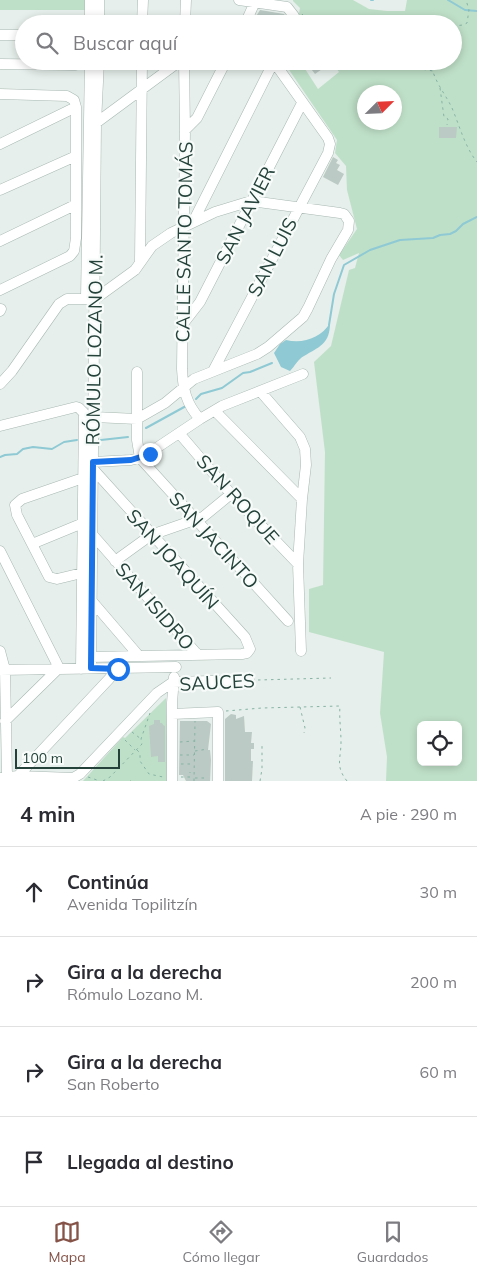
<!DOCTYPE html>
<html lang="es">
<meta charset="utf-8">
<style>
body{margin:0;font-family:Mulish,sans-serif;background:#f7f7f7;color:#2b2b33}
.controls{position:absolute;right:15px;bottom:15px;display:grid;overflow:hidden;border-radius:8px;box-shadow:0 2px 8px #0003}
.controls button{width:45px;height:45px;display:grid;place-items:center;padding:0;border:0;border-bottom:1px solid #e1e1e2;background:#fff;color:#2b2b33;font:25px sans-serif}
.compass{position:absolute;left:357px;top:85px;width:45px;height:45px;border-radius:50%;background:#fff;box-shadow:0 2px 8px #0003;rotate:66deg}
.scale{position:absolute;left:15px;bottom:12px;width:105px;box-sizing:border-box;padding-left:5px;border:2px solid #24423a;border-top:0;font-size:14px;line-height:18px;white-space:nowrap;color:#24423a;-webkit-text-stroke:4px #f7fbf9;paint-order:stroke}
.stop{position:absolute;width:15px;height:15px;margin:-11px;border:4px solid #1a73e8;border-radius:50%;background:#fff}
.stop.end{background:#1a73e8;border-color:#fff;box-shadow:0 1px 5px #0008}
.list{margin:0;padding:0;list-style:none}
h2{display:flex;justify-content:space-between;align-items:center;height:65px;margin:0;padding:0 20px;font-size:21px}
h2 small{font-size:16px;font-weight:400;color:#7c7c81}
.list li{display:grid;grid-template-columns:32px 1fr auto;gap:15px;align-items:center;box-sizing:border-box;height:90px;padding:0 20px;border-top:1px solid #e1e1e2}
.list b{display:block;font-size:19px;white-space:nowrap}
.list p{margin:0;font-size:16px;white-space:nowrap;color:#7c7c81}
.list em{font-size:16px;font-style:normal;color:#7c7c81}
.icon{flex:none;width:28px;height:28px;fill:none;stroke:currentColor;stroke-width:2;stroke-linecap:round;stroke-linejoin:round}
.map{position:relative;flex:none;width:477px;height:781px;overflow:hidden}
.search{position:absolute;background:#fff;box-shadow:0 2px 8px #0003;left:15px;right:15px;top:15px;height:55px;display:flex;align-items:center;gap:12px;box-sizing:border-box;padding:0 18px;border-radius:28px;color:#7c7c81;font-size:19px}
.sheet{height:425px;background:#fff}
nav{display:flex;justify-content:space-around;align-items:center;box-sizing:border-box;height:70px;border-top:1px solid #e1e1e2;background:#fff;font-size:14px;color:#7c7c81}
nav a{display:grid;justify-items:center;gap:2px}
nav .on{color:#855347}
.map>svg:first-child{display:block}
.green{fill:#bfe0c8;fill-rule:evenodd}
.water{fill:#8ec9d4}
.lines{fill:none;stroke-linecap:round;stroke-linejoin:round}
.stream{stroke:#8ec9d4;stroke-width:2}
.building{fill:#bbcac4}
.minor-casing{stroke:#a8b8b2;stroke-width:11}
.path{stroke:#86b3a5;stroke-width:1;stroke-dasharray:2.5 4;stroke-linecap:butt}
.minor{stroke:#fff;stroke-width:10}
.route{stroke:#1a73e8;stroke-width:6}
.labels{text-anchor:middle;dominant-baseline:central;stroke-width:4.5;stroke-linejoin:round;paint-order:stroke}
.street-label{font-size:19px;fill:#24423a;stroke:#f7fbf9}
</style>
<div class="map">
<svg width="477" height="781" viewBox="0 0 477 781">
<rect width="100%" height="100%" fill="#e6efeb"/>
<!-- green -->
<path class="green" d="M0 0H86V10H0Z
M293 0H353L369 9 387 11H405L407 0H477V781H386L387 757 380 713 384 652 309 632V589L323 585 325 452 314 362 331 346 349 270 355 268 359 253 343 260 339 255 357 229 347 190 346 166 335 153 337 140 283 61H300L318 89 339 72 331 61H453V24H297L300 8 293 1ZM364 92H394V122H364ZM421 725H458V762H421Z
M166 698 168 781H83L123 737 125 738Z"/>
<!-- water -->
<path class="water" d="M330 323C330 344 319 347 304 356 298 359 295 366 290 371L281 367 274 353 280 344 286 340C303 344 321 338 330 323Z"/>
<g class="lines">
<!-- stream -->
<path class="stream" d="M371 0H373
M448 0 465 10 477 11
M329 325 334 294 344 265 370 250 400 240 433 238 440 235 450 234 456 231 463 224 477 217
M196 399 201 394 222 388 243 373 250 372 272 363
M146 428 186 406
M101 440 128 437
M0 457 5 455 17 454 23 449 33 447 52 449 64 442 77 440"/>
</g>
<!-- building -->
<path class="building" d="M260 10 284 14 287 18 286 24H266L255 18Z
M305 61H321L325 67 315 74Z
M439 127H457L456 138H439Z
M333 157 338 160 336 163 340 165 337 170 344 174 338 185 323 177Z
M231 714 236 715V719L244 716 245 732H252L251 743H254V749H251V761H253L252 781H225V719Z
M154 720H160V723H162L163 725 165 726V762H158V756L151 757 149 726 154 724Z
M180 721H207L211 724 208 750H210L211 760 210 781H186L183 775H179Z"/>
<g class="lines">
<!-- minor casing -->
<g class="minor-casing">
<path id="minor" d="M239 0 287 7
M287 7 294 16 293 24
M90 24V0
M99 24V0
M142 24 143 0
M185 24 186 0
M245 24 255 2
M0 35H24
M184 61 185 130 182 369C183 389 186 404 200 419
M0 64 75 65
M0 94 67 96 74 100 76 107V238L74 251 70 256 0 290
M96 123 180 61
M185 130 197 118 226 61
M0 144 76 107
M0 190 76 156
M193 222 274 61
M0 241 75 205
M140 261 142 61
M86 298 90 61
M0 311 1 309
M183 324 200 302 302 103
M213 371 328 153 330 144 328 138 274 62
M137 372V440L140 458 288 621
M0 384 12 371 59 304 67 299H95L135 270 152 246 171 233 215 212 251 201 340 213 344 214 349 221 348 230 331 259 308 308 303 317 268 347 257 354 194 379 165 403 137 419 94 417
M260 391 300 437 305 449 306 465 302 499 298 564 301 651
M215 411 302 499
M0 426 76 407 79 408 84 413 81 669
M179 433 231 494 298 564
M93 462 131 460 143 457 200 419 222 406 303 374
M92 534 198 655
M32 544 83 523
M0 551 59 668 5 721
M115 561 151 535 203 517 231 494
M82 573 57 579 49 577 17 515 15 505 22 499 83 478
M91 600 139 656
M0 651 5 670 7 777
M90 657 242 654 247 653 250 649 245 637 93 469
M91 668 96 123 99 61
M0 670 176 667
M172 714 218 712V781
M18 776 109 679 119 666
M0 778 18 776 73 778 80 774 157 693 173 682 249 680
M172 781V703L174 677"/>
</g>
<!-- path -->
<path class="path" d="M302 14 308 22 314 24
M453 26 463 25 467 23 469 10 466 0
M406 61 421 69 433 71
M431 61C432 79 445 93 452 108 460 127 465 147 477 162
M440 88 444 117 448 119 447 125
M258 680 331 678
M300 707 305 728 304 733
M226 711 262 708 340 706C339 718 341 730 341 742 341 759 335 766 347 781
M132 732 141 739
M125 740 135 750
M180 742 194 741
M137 750 140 753V761L149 774 163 777
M195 751 208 749
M180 755H194
M181 764H191
M88 777 100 781
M181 777H190V772
M195 778H208
M103 781 110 777 142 744 141 739 150 713
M130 781H131
M194 781 195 721
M260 781 262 769V746"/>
<!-- minor -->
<use href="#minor" class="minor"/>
</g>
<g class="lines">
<!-- route -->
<path class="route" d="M118 669 91 668 93 462 131 460 150 454"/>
</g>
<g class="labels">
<!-- street labels -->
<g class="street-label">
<text transform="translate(245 215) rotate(-63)">SAN JAVIER</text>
<text transform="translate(184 242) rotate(-89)">CALLE SANTO TOMÁS</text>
<text transform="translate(272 257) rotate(-63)">SAN LUIS</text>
<text transform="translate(94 350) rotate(-89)">RÓMULO LOZANO M.</text>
<text transform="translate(238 499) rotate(48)">SAN ROQUE</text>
<text transform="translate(214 540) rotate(48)">SAN JACINTO</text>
<text transform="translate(173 559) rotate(48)">SAN JOAQUÍN</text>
<text transform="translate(155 606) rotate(49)">SAN ISIDRO</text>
<text transform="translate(217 682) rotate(-3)">SAUCES</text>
</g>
</g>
</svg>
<div class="controls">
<button><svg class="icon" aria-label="locate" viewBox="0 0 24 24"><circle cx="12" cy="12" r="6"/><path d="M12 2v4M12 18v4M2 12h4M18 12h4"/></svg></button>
</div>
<svg class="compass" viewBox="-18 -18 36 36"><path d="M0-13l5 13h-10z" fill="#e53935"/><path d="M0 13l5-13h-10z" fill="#7c7c81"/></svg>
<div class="scale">100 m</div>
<div class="stop" style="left:118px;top:669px"></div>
<div class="stop end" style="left:150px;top:454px"></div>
<div class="search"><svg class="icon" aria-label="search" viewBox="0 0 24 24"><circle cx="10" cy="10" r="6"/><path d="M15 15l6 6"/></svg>Buscar aquí</div>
</div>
<section class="sheet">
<h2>4 min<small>A pie · 290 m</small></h2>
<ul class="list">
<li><svg class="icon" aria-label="ahead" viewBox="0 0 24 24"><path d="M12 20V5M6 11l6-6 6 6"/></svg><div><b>Continúa</b><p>Avenida Topilitzín</p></div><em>30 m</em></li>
<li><svg class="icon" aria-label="right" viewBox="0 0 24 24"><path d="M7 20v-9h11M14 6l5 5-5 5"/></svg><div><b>Gira a la derecha</b><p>Rómulo Lozano M.</p></div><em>200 m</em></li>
<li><svg class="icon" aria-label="right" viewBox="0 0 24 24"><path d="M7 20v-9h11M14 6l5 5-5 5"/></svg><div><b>Gira a la derecha</b><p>San Roberto</p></div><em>60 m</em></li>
<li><svg class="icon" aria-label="arrive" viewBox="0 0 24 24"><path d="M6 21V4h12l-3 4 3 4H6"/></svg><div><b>Llegada al destino</b></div></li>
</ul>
</section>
<nav>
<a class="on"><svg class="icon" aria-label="map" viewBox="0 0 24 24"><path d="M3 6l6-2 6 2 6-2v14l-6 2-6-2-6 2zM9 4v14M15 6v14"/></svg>Mapa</a>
<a><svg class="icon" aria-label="directions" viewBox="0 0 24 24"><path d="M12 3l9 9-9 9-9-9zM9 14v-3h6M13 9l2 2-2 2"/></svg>Cómo llegar</a>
<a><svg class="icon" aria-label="saved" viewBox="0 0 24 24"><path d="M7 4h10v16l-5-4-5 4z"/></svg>Guardados</a>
</nav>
